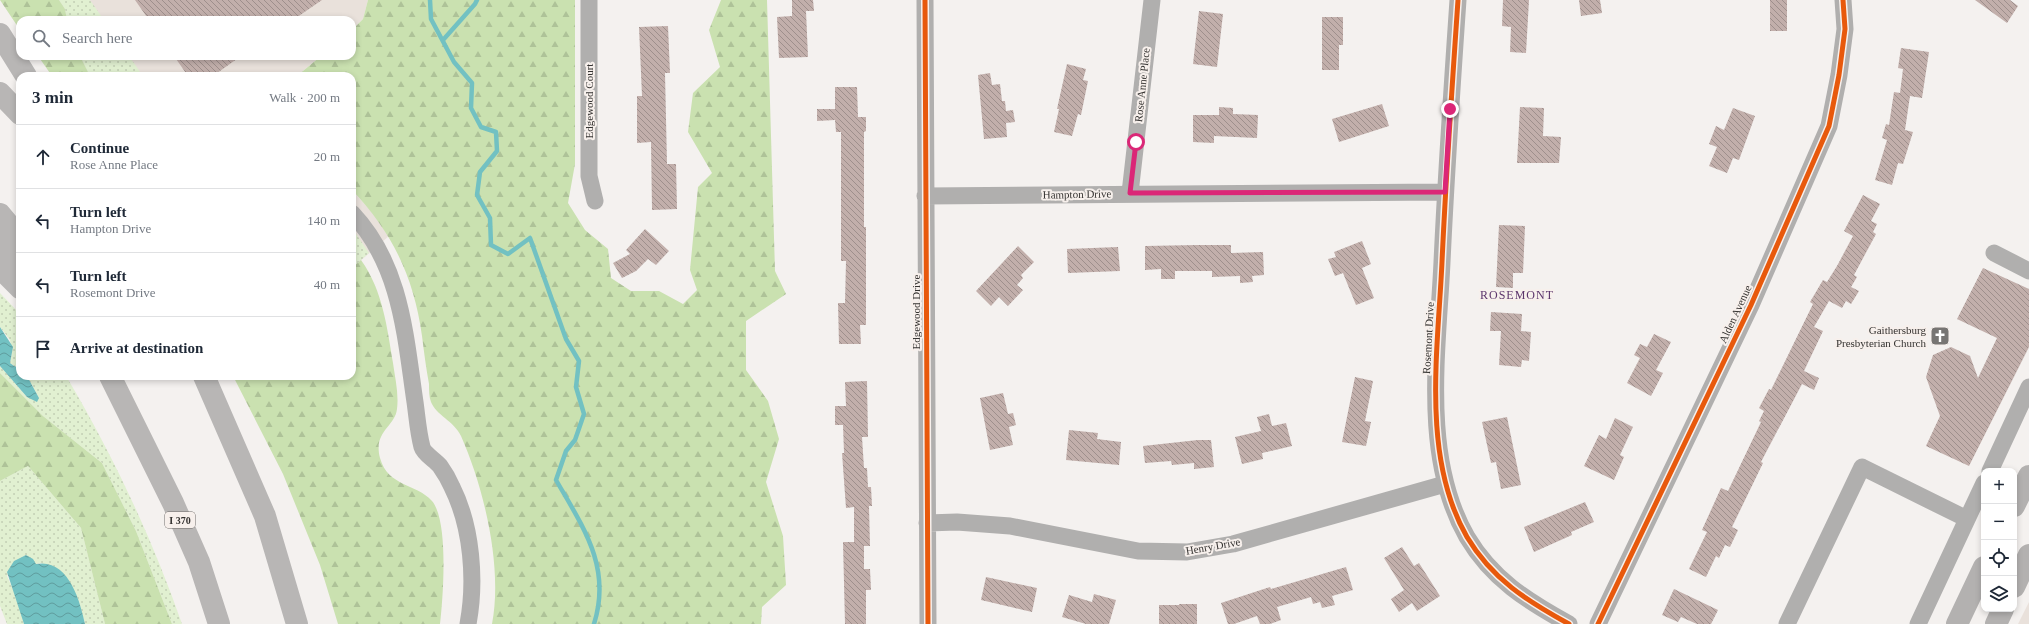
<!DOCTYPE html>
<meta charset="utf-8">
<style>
body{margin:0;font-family:Georgia,serif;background:#f2f2f3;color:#1f2937}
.controls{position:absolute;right:12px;bottom:12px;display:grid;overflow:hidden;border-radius:8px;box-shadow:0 2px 6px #0003}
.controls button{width:36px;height:36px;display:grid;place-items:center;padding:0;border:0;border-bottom:1px solid #e0e1e3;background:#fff;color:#1f2937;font:20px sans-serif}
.stop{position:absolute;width:12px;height:12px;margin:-9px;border:3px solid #db2777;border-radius:50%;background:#fff}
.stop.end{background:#db2777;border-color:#fff;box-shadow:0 1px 4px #0008}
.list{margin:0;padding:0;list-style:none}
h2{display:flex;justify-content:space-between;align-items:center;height:52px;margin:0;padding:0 16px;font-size:17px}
h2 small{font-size:13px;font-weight:400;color:#747a83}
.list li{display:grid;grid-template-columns:26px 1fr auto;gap:12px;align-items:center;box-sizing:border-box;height:64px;padding:0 16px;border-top:1px solid #e0e1e3}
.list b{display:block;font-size:15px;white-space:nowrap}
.list p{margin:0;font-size:13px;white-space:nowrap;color:#747a83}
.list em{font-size:13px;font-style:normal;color:#747a83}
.icon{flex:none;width:22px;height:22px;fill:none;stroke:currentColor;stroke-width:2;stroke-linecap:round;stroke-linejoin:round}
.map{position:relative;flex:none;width:2029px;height:624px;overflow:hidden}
.search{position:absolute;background:#fff;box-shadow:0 2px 6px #0003;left:16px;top:16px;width:340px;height:44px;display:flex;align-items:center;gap:10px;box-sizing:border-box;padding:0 14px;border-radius:12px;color:#747a83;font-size:15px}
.panel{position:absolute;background:#fff;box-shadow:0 2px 6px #0003;left:16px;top:72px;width:340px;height:308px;border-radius:12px}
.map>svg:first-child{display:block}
.built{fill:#e9e1db}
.grass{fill:url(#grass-dots)}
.forest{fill:url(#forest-firs)}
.water{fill:url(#water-waves)}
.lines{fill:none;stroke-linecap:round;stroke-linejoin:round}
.stream{stroke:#72c1c2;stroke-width:4.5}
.building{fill:url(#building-back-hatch)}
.minor{stroke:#b0afae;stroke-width:17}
.major{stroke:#b3b1b0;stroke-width:22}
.highway{stroke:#b8b6b5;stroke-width:22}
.cycleway-casing{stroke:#f7f0ec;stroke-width:8}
.cycleway{stroke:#e8590c;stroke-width:5}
.route{stroke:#db2777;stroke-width:5}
.labels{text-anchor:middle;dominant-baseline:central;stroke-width:4;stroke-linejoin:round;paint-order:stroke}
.shield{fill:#f7f0ec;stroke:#6e6b68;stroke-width:1}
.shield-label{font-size:10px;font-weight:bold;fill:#343230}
.street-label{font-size:11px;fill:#343230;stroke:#f7f0ec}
.poi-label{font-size:11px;fill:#343230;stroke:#f7f0ec;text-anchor:end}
.neighbourhood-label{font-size:12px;letter-spacing:1px;fill:#5c356c;stroke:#f7f0ec}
</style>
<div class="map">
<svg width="2029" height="624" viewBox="0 0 2029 624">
<defs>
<pattern id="grass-dots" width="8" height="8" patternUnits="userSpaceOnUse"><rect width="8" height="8" fill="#e1f0d1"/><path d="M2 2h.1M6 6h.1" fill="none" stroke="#c2ceb4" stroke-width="1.8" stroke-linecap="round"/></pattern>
<pattern id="forest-firs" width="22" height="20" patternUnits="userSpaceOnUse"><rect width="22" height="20" fill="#cae1b0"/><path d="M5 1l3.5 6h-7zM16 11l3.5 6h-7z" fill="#aec298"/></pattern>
<pattern id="water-waves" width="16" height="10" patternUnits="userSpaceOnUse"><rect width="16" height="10" fill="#72c1c2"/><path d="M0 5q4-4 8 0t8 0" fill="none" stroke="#5e9d9e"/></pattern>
<pattern id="building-back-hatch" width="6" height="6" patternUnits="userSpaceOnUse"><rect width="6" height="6" fill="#c2afab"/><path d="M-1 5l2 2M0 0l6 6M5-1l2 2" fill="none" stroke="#9e8f8c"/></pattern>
</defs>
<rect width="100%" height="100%" fill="#f4f1ef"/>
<!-- built -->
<path class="built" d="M59 0H368L363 19 352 30V20H67L65 9Z
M80 56H321L297 76H90Z
M352 190 378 219 389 236 352 268Z
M2029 602V624H2018Z"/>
<!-- grass -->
<path class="grass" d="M59 0H90L104 20H67L65 9Z
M80 56H129L143 76H90Z
M352 228 369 253 352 268Z
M0 293 20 314V368L14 366 10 363 12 353 10 340 0 327Z
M0 366 27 397 39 398 27 376H66C113 455 152 538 182 624H172L136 531 102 463 43 416 0 373Z
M28 466 81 528 105 624H85L78 599 67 578 41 563 36 564 26 555 14 562 7 576 17 598 24 624H7L0 606V481Z"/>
<!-- forest -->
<path class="forest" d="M0 0H59L65 9 67 20H20V30Z
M368 0H575V164L568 203 585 230 608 249 611 278 631 291H659L683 304 697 290 690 270 698 187 712 173 688 132 693 93 720 67 709 30 721 0H767L775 271 786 294 746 321V370L768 401 779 439 766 482 783 536 786 585 762 607 761 624H492C503 567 484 488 461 436 454 421 436 415 431 402 429 397 429 390 429 384 426 368 424 352 422 336 414 278 393 233 352 190V76H297L321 56H352V30L363 19Z
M38 56H80L90 76H52Z
M361 260C383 291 387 327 393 363 395 378 399 394 397 409 395 427 373 431 380 458 388 487 416 483 432 501 449 521 443 598 440 624H338L320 565 283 474 233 376H352V268Z
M0 373 43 416 102 463 136 531 172 624H105L81 528 28 466 0 481Z"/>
<!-- water -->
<path class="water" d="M0 327 13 347 10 363 14 366 20 368V376H27L39 398 37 402 27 397 0 366Z
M26 555 33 559 36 564C68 558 80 600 85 624H24L7 572 14 561Z"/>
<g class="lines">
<!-- stream -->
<path class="stream" d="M430 0 431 19 454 62 472 83 471 108 481 127 496 132 497 151 480 172 477 195 490 218 491 245 508 254 530 238 566 339 579 361 576 387 584 414 575 440 566 451 556 480C583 527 612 567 594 624
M443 40 475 4 477 0"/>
</g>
<!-- building -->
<path class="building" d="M135 0H322L293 20H149Z
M792 0H813L814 11H806L808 57 779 58 777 17 792 16Z
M1503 0H1529L1526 53 1510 52 1511 27 1502 26Z
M1579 0H1600L1602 13 1581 16Z
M1770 0H1787V31H1770Z
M1975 0H2010L2018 6 2007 23Z
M1199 11 1223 14 1217 67 1193 64Z
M1322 17H1343V45H1339V70H1322Z
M668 26 670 73H665L667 164H676L677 209 652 210 651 142 637 143V96H642L639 27Z
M1901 48 1929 52 1922 98 1910 96 1905 130 1913 132 1903 164 1898 163 1892 185 1875 180 1887 140 1882 138 1886 124 1889 125 1894 92 1900 93 1903 69 1898 68Z
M174 56H241L213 76H188Z
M1067 64 1086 69 1083 80 1088 81 1081 115 1078 114 1072 136 1054 132 1059 109H1057Z
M990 73 992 85 1000 84 1002 101H1005L1006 111 1013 110 1015 122 1006 123 1007 137 984 139 978 75Z
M835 87H857L858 117H866V131L864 132V227H866V325H860L861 344H839L838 303H845L846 261H841V132H836L835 120 817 121V109H835Z
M1382 104 1389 126 1339 142 1332 119Z
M1219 107 1233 108V114L1258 115 1257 138 1214 136V143L1193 142V115H1219Z
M1520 107 1544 108 1543 136 1561 137 1559 163H1517Z
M1733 108 1755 116 1739 160 1733 158 1727 173 1709 166 1717 147 1709 144 1716 126 1724 130Z
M1863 195 1880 204 1871 221 1877 224 1873 232 1876 234 1854 275 1857 277 1851 287 1859 291 1851 304 1846 301 1842 308 1829 301 1814 327 1823 331 1804 371 1819 378 1814 390 1802 384 1761 462 1763 463 1732 527 1738 530 1730 547 1725 545 1719 558 1716 556 1706 577 1689 569 1707 532 1702 530 1721 488 1728 491 1761 422 1759 421 1764 411 1759 408 1769 389 1771 390 1813 304 1810 302 1823 280 1827 282 1837 266 1853 236 1844 231Z
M1499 225 1525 226 1523 273H1513V288L1496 287Z
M645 229 669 251 656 265 648 259 636 271 622 278 613 263 630 254 626 250Z
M1362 241 1371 264 1362 268 1374 298 1356 305 1343 273 1335 276 1328 259 1336 257 1334 252Z
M1197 245H1231V253L1263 252 1264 275 1252 276 1253 282 1240 283V276L1212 277V271H1175V279H1161V269L1145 270V246Z
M1018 246 1034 262 1021 275 1023 278 1017 285 1023 290 1008 306 999 297 991 306 976 291Z
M1118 247 1120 271 1068 273 1067 249Z
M1983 268 2029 289V347L1969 466 1926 446 1940 416 1926 377 1933 355 1951 347 1970 356 1978 378 1997 338 1957 319Z
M1491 312 1522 314 1521 331 1531 332 1529 361 1522 360 1521 367 1499 365 1501 331H1490Z
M1654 334 1671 342 1656 370 1663 373 1651 396 1627 383 1640 358 1634 355 1640 344 1647 347Z
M1355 377 1373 381 1365 421 1371 422 1366 446 1342 442Z
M867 381 868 437H862L864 468H867L868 487H871L872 506H869L870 546H864V569H870L871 590H866V624H845L843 542H854V507L846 508 842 453H844L843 425H835V406H846L845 382Z
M1003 393 1008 414 1013 413 1016 425 1009 427 1013 445 990 450 980 398Z
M1269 414 1272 426 1286 423 1292 446 1262 453 1263 459 1242 464 1235 437 1261 431 1257 417Z
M1507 417 1521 485 1501 489 1496 462 1491 463 1482 422Z
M1615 418 1633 427 1620 455 1624 457 1614 480 1584 466 1599 435 1606 439Z
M1069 430 1098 433 1097 439 1121 442 1119 465 1066 460Z
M1198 440H1211L1214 467 1194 469V463L1172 465 1171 461 1145 463 1143 446Z
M1585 502 1594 522 1571 532 1572 535 1534 552 1524 527Z
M1402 547 1414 566 1419 563 1440 596 1417 611 1412 603 1399 612 1391 599 1404 590 1384 558Z
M1346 567 1353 590 1332 596 1335 605 1322 608 1320 602 1313 604 1311 597 1277 607 1281 620 1270 624H1260L1257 616 1234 624H1228L1221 603 1270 587 1271 589Z
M986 577 1037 588 1032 612 981 600Z
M1674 589 1718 610 1711 624H1697L1681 617 1678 622 1662 615Z
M1094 594 1116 600 1109 624H1086L1062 617 1069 595 1092 602Z
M1179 604H1197V624H1159V605H1179Z"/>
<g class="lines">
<!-- minor -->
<path class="minor" d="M589 0V176L595 201
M925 0 928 624
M1458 0C1452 87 1446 175 1442 262 1438 350 1421 457 1467 537 1492 579 1527 601 1569 624
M1130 193 1152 0
M925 196 1445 192
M352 213C401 265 405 334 415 402 417 416 418 432 422 447 424 454 435 460 440 466 445 473 449 480 452 487 472 527 476 581 468 624
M1994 253 2029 271
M1990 471 2029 387
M927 523 957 522 1010 526 1138 551 1187 552 1233 544 1445 484
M1598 624 1751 305 1829 126 1839 75 1845 29 1843 0
M1787 624 1862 467 1967 519
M1918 624 1984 483"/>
<!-- major -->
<path class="major" d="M2014 506 2029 476
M2014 587 2029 555
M1957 624 1984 567
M1996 624 2003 609"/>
<!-- highway -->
<path class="highway" d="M0 34 26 76
M0 93 20 114
M0 214 20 238
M0 242 20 264
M0 268 20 288
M110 376 173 503 199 562 219 624
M204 376 265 516 297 624"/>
<!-- cycleway casing -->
<g class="cycleway-casing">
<path id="cycleway" d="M925 0 928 624
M1458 0C1452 87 1446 175 1442 262 1438 350 1421 457 1467 537 1492 579 1527 601 1569 624
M1598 624 1751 305 1829 126 1839 75 1845 29 1843 0"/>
</g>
<!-- cycleway -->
<use href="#cycleway" class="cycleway"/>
</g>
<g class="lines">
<!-- route -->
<path class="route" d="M1136 142 1130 193 1445 192 1450 109"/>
</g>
<!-- icons -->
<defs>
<g id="church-square" transform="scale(1)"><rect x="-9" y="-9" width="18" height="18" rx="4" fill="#777573" stroke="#f7f0ec"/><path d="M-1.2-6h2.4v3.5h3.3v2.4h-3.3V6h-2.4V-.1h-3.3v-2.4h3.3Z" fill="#fff"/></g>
</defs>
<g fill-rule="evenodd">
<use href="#church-square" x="1940" y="336"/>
</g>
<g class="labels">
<!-- shield labels -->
<rect class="shield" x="165" y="512" width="30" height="16" rx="3"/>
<g class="shield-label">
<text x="180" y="520">I 370</text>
</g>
<!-- street labels -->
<g class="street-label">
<text transform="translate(1142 85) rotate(-84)">Rose Anne Place</text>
<text transform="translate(589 101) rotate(-90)">Edgewood Court</text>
<text transform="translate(1077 194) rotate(-1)">Hampton Drive</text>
<text transform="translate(916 312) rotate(-90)">Edgewood Drive</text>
<text transform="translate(1735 314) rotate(-65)">Alden Avenue</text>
<text transform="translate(1428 338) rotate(-87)">Rosemont Drive</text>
<text transform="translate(1213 546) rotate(-10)">Henry Drive</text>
</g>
<!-- poi labels -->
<g class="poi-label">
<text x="1926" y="330">Gaithersburg<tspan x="1926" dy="13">Presbyterian Church</tspan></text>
</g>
<!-- neighbourhood labels -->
<g class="neighbourhood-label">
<text x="1517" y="295">ROSEMONT</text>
</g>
</g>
</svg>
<div class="controls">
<button>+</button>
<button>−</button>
<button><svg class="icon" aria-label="locate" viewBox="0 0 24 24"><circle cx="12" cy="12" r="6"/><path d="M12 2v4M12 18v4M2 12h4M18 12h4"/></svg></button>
<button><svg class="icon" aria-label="layers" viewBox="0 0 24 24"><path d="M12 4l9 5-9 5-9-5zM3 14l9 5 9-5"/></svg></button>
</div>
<div class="stop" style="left:1136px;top:142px"></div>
<div class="stop end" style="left:1450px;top:109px"></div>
<div class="search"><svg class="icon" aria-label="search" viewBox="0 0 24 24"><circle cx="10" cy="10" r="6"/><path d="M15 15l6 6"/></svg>Search here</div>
<section class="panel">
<h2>3 min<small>Walk · 200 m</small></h2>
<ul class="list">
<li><svg class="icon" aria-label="ahead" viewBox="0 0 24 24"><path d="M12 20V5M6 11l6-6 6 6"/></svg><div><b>Continue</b><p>Rose Anne Place</p></div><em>20 m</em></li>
<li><svg class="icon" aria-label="left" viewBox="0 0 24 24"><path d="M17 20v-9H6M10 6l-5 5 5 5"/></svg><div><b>Turn left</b><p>Hampton Drive</p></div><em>140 m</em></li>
<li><svg class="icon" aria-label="left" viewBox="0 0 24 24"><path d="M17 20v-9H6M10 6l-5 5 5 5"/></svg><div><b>Turn left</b><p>Rosemont Drive</p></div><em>40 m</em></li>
<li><svg class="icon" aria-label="arrive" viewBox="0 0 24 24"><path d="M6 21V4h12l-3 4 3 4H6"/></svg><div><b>Arrive at destination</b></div></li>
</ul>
</section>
</div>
